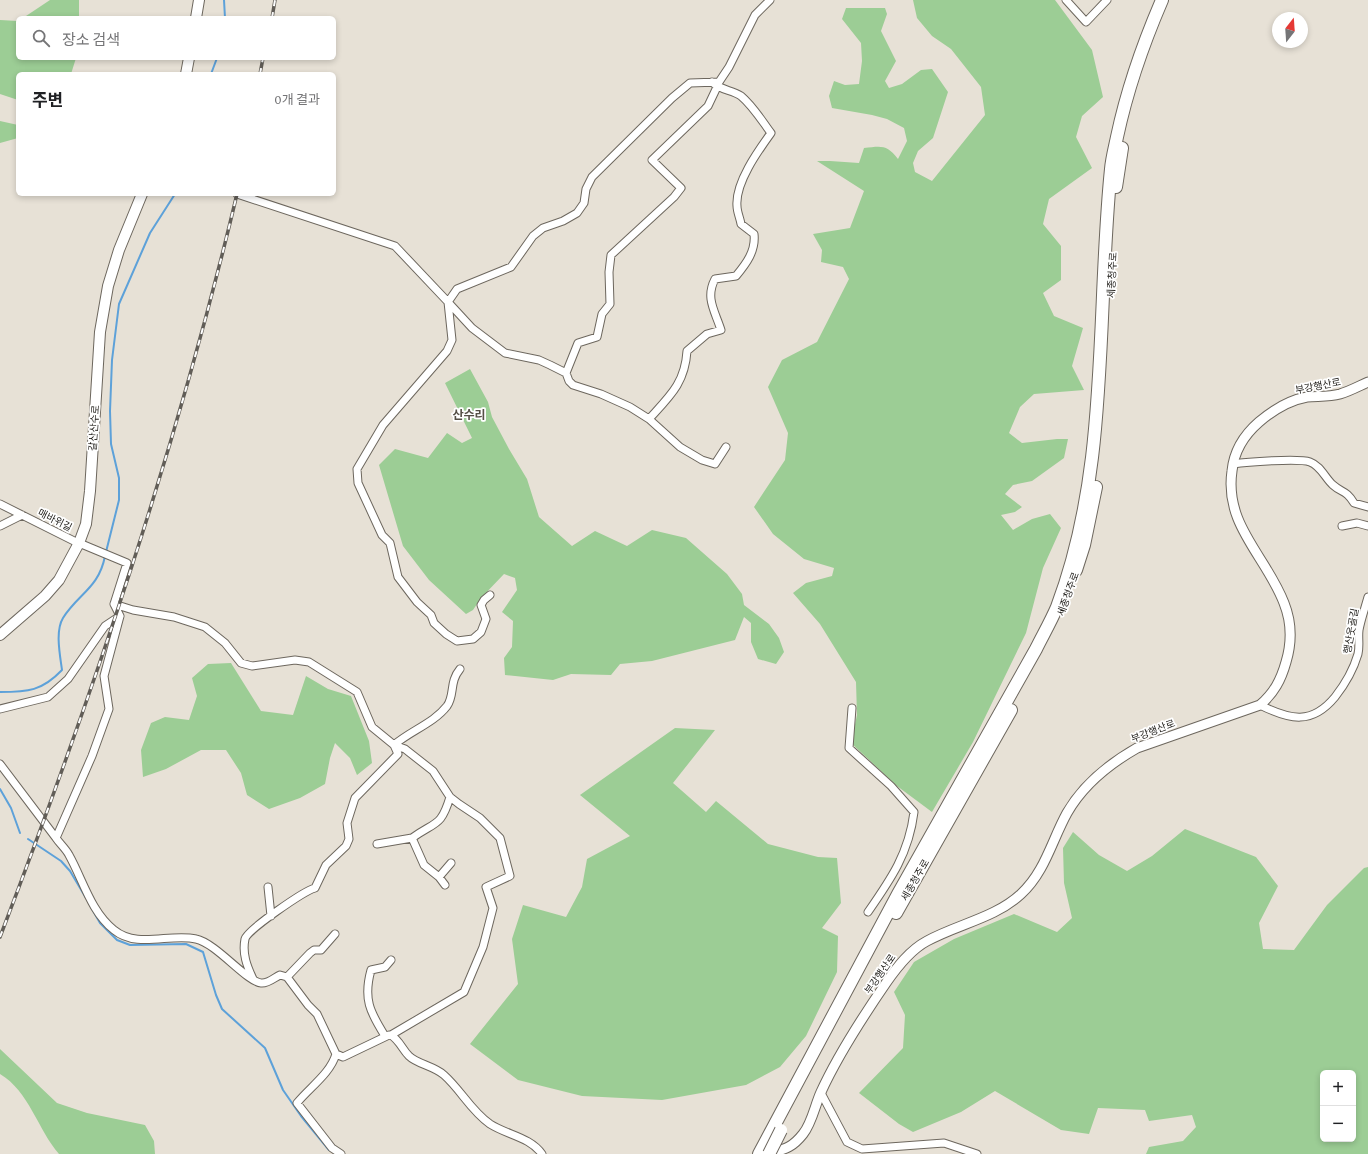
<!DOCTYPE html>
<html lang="ko">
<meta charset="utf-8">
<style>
body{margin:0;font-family:"Crimson Pro","Noto Sans KR",serif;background:#f6f6f6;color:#202124}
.controls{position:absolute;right:12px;bottom:12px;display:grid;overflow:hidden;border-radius:6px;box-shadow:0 2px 6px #0003}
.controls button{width:36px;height:36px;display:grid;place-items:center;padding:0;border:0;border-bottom:1px solid #e0e0e0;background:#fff;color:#202124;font:20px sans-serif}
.compass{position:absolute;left:1272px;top:12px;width:36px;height:36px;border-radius:50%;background:#fff;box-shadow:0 2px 6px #0003;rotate:17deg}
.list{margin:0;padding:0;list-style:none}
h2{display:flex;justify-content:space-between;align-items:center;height:52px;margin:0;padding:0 16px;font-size:17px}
h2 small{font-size:13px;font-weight:400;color:#757577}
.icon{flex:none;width:22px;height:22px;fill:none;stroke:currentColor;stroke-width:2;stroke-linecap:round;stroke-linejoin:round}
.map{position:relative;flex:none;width:1368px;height:1154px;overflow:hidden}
.search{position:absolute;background:#fff;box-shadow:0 2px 6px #0003;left:16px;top:16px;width:320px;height:44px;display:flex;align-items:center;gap:10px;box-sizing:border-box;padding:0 14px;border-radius:6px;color:#757577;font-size:15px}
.panel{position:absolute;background:#fff;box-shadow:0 2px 6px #0003;left:16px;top:72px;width:320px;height:124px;border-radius:6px}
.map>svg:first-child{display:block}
.green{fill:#9ccd95;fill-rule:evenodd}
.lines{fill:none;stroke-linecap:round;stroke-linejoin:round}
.stream{stroke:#5da1d9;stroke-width:2}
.minor-casing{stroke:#6d675e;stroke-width:9}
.tertiary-casing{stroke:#6d675e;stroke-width:11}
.secondary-casing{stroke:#6d675e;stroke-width:12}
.trunk-casing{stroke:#6d675e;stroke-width:14}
.minor{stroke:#fff;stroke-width:7}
.tertiary{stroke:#fff;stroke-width:9}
.secondary{stroke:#fff;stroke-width:10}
.trunk{stroke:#fff;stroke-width:12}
.rail-casing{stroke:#615d57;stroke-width:3.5}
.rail{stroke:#fff;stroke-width:2;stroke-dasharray:6;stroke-linecap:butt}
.trunk-bridge-casing{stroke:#6d675e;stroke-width:14;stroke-linecap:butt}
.trunk-bridge{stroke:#fff;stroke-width:12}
.labels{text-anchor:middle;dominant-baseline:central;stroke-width:3.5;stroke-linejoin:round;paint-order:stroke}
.street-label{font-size:10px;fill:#1e1c18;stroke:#fff}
.quarter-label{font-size:12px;font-weight:bold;fill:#554f46;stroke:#fff}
</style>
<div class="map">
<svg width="1368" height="1154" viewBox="0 0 1368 1154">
<rect width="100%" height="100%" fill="#e7e1d6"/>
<!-- green -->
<path class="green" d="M50 0H79V18H23Z
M913 0H1055L1092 50 1103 97 1082 116 1076 137 1092 168 1049 199 1043 224 1061 246V280L1043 293 1054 316 1083 328 1072 366 1084 390 1034 394 1020 407 1009 433 1022 443 1057 439H1068L1064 458 1032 481 1013 485 1005 494 1022 507 1015 512 1001 515 1013 530 1032 519 1050 514 1061 528 1043 568 1026 633 973 742 932 812 897 786 851 743 857 715 856 682 820 624 793 593 806 583 832 576 834 568 804 559 773 534 754 507 785 460 788 433 768 387 782 360 817 342 849 279 843 267 821 262 822 250 813 234 850 228 864 191 817 161H830L859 163 864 148C881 146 887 144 898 159L907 141 904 128 887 119 872 115 832 108 829 96 834 81 845 85 859 84 862 61 861 43 842 19 846 8H885L887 14 881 31 896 61 885 81 889 88 902 84 921 70 932 69 948 92 933 138 918 151 913 163 915 172 932 181 985 115 981 87 951 49 932 36 917 18Z
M0 20 18 21V58H76L71 74H18V100L0 94Z
M0 121 18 125V138L0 143Z
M470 369 488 402 492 417 509 449 527 479 539 517 572 546 595 531 627 546 652 530 686 538 727 574 742 594 744 605 769 624 779 638 784 652 776 664 758 659 751 642V623L744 617 735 640 652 661 620 664 611 675 571 674 553 680 505 675 504 658 512 647 513 621 502 612 517 590 515 578 504 574 481 598 473 610 466 614 429 580 403 546 379 465 395 449 428 458 447 433 462 443 472 438 445 383Z
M231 663 261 711 293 715 306 676 328 689 351 696 369 741 372 763 357 775 350 758 335 743 330 758 325 784 300 798 269 809 247 795 241 773 226 750H201L166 769 143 777 141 750 151 723 165 717 189 720 197 696 192 678 208 664Z
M675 728 715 730 673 783 706 812 716 801 768 844 818 857 837 858 841 903 822 928 838 936 837 972 806 1036 780 1067 746 1085 662 1100 582 1096 518 1080 470 1044 518 984 512 939 523 905 566 917 582 887 587 859 630 836 580 795Z
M1185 829 1256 857 1278 886 1259 923 1263 949 1294 950 1327 905 1364 868 1368 867V1154H1146L1149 1147 1183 1141 1196 1127 1192 1115 1149 1121 1145 1110 1098 1108 1089 1134 1061 1130 995 1091 961 1112 913 1132 899 1124 859 1093 903 1048 905 1015 894 992 914 962 954 939 1014 914 1057 932 1072 918 1064 883 1063 848 1073 832 1099 855 1127 871 1152 856ZM1323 1073H1353V1139H1323Z
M0 1049 57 1103 87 1113 145 1125 154 1141 155 1154H59C38 1130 29 1091 0 1074Z"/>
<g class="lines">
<!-- stream -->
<path class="stream" d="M224 0 225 18
M211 74 217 58
M106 552 119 500V478L111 444 110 411 112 360 119 304 150 233 175 194
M0 692C28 692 42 691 62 670 60 655 55 631 63 618 78 594 99 588 105 556
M0 789 11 808 20 833
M28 839 61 861 70 871 86 898
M91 907 100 923 117 940 130 945 186 944 203 952 216 995 222 1009 265 1048 283 1090 301 1116 329 1150"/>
<!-- minor casing -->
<g class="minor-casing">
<path id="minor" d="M1066 0 1086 22 1107 0
M237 194 395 246 448 302 457 289 511 267 533 236 543 228 563 221 577 213 584 203 586 189 592 177 672 98 690 83 719 82 729 67 755 15 770 0
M448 302 452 340 447 351 383 425 357 469 358 483 382 535 390 543 398 577 417 602 431 615 434 623 446 634 457 641 473 639 481 632 486 619 481 605 484 600 490 595
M448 302 472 328 505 353 539 360 550 365 566 373 569 381 573 385 601 394 630 407 649 419 680 447 702 460 715 464 726 447
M566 373 578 343 597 337 602 314 610 304 609 272 611 255 674 197 681 188 652 160 708 106 717 87
M649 419C670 396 685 383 687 351L707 334 721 330C715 311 705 298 715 279L736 276C746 264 756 251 754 234L741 224C740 218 737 212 737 206 735 183 758 151 771 133 762 121 753 106 741 96 732 90 720 90 712 82
M1233 464C1246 462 1299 458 1310 462 1321 466 1325 478 1333 485 1342 493 1346 490 1354 503L1368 507
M0 504 78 543
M0 526 22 515
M1342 526 1357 523 1368 526
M79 543 127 563 114 604 133 610 174 617 205 627 225 643 241 663 252 666 295 660 309 662 357 692 372 727 394 745 398 754 355 798 347 823 349 839 346 846 326 865 315 888C304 891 247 930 245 939 242 954 247 966 253 979
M114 604 120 616 104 676 109 709 92 756 56 838C60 844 66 849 69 855 83 880 91 912 114 930 137 949 170 933 196 939 216 943 247 982 261 983 268 984 275 977 280 975L287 977 308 1005 317 1014 336 1054 343 1057 389 1035H391L464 992 483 947 493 908 486 887 510 876 500 838 480 818 459 804 450 797 433 771 405 749 394 745
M1260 705C1290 720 1312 725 1335 697 1346 683 1353 671 1358 654 1360 646 1358 638 1359 630 1361 619 1365 608 1368 597
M852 708 849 748 891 786 914 812C909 853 891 879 868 912
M0 709 48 697 68 679 105 626 120 616
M394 745C410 731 434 723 447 706 455 695 449 682 460 669
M0 764 56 838
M377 844 412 838
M439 877 451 863
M445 885 439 877 424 865 412 838C436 821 441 827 450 797
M268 887 271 916
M287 977 310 953 314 950H321L335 934
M391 1035C400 1041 402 1049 409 1056 417 1064 434 1066 444 1075 461 1090 471 1111 490 1124 507 1135 530 1137 542 1154
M385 1036C370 1012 363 999 371 970L385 967 391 960
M336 1054C330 1074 310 1087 297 1103L332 1148 341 1154
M821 1093 847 1142 862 1149 944 1143 977 1154"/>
</g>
<!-- tertiary casing -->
<g class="tertiary-casing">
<path id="tertiary" d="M768 1154C785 1149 792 1148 803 1134 812 1123 815 1105 821 1092 837 1057 864 1015 886 983 897 967 910 950 927 941 958 924 995 918 1021 894 1045 872 1052 840 1067 813 1083 785 1109 764 1137 748L1260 705C1274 693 1281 680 1286 662 1292 642 1292 623 1284 603 1266 556 1224 525 1232 471 1234 451 1244 435 1259 422 1272 411 1290 400 1307 397 1318 396 1329 397 1340 394 1350 391 1359 386 1368 382"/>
</g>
<!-- secondary casing -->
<g class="secondary-casing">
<path id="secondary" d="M196 18 199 0
M186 74 189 58
M0 635 45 596 59 580 79 543 86 524 90 491 100 332 108 286 119 250 142 194"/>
</g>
<!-- trunk casing -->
<g class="trunk-casing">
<path id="trunk" d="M1116 187 1122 148
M1076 570 1084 545 1096 487
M896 913 1011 710
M759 1154 898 894 1036 649C1043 635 1051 621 1057 607 1110 467 1096 315 1111 169 1112 158 1115 147 1117 137 1127 90 1143 44 1162 0"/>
</g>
<!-- minor -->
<use href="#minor" class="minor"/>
<!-- tertiary -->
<use href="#tertiary" class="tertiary"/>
<!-- secondary -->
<use href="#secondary" class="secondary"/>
<!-- trunk -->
<use href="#trunk" class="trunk"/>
<!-- rail casing -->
<g class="rail-casing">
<path id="rail" d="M272 18 275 0
M260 74 263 58
M0 937C93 694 177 447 237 194"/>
</g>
<!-- rail -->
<use href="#rail" class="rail"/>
<!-- trunk-bridge casing -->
<g class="trunk-bridge-casing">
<path id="trunk-bridge" d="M769 1154 781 1130"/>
</g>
<!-- trunk-bridge -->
<use href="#trunk-bridge" class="trunk-bridge"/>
</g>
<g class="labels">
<!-- street labels -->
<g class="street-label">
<text transform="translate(1112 275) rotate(-87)">세종청주로</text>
<text transform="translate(1318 386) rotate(-11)">부강행산로</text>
<text transform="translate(94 428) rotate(-86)">갈산산수로</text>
<text transform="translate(55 520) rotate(27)">매바위길</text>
<text transform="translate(1068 594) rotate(-70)">세종청주로</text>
<text transform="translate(1351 631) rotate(-80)">행산웃골길</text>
<text transform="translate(1153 731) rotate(-21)">부강행산로</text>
<text transform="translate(915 880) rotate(-60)">세종청주로</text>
<text transform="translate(880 974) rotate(-55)">부강행산로</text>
</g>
<!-- quarter labels -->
<g class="quarter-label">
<text x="469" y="415">산수리</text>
</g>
</g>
</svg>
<div class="controls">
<button>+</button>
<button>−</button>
</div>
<svg class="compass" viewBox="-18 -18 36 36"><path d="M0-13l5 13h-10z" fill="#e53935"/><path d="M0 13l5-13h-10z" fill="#757577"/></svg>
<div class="search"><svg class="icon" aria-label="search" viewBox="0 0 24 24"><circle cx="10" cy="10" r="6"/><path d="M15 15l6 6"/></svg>장소 검색</div>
<section class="panel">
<h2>주변<small>0개 결과</small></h2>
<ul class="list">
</ul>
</section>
</div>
